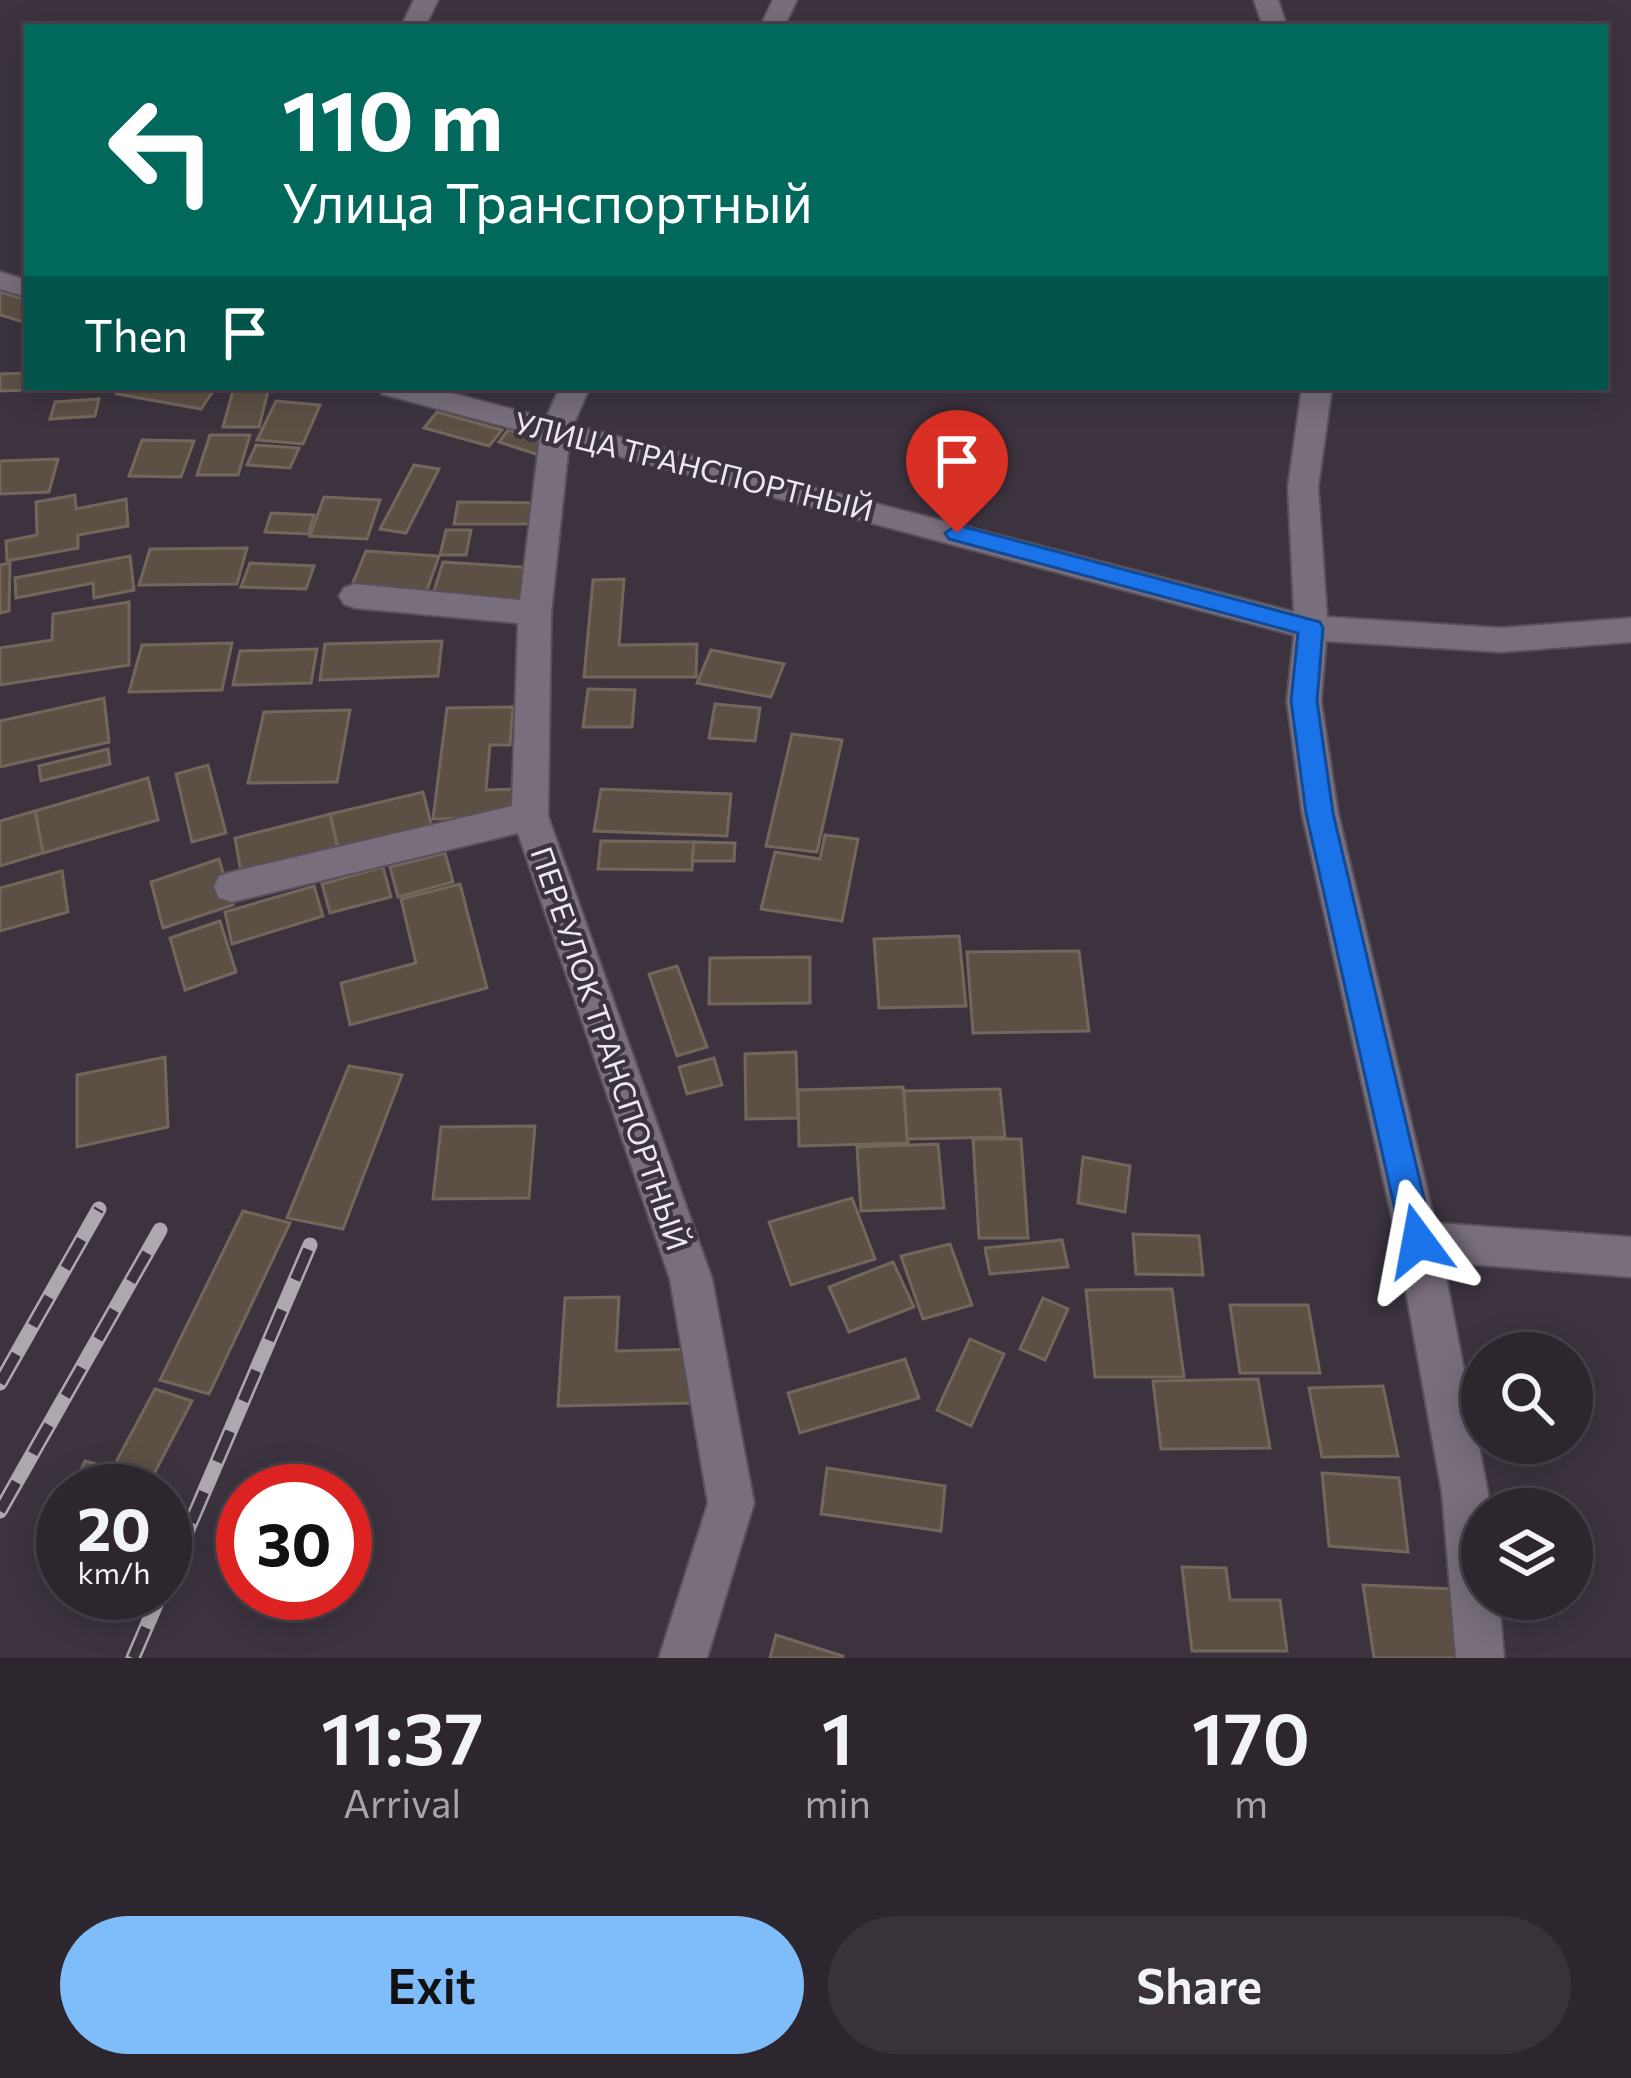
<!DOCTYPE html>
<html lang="en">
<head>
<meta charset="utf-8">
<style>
	:root { --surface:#2d262f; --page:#39323b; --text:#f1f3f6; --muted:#a7a5aa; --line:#48434b; --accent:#7fbdfa }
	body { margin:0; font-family:Commissioner,sans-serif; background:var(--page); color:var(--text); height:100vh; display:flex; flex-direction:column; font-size:45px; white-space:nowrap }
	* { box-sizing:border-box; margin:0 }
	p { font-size:39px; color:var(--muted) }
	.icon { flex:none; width:66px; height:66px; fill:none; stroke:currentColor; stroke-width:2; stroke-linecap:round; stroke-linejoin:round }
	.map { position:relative; height:1658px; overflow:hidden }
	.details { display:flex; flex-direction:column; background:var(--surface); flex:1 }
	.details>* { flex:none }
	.hud { position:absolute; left:24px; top:24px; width:1584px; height:366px; border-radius:0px; box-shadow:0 6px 30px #0003,0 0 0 3px var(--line); background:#00695c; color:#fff; overflow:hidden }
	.tools { position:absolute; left:1461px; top:1332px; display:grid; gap:24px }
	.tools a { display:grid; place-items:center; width:132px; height:132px; border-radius:50%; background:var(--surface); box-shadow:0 6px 30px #0003,0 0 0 3px var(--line); font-size:60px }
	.speed { position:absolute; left:36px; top:1464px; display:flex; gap:24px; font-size:60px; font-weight:700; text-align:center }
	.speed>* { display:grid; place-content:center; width:156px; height:156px; border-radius:50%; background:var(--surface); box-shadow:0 6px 30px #0003,0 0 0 3px var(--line); line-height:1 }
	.speed small { font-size:30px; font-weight:400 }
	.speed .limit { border:18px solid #d22; background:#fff; color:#111 }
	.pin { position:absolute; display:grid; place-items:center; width:102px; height:102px; color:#fff; margin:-123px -51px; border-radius:50% 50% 50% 0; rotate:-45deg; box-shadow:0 0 12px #0007 }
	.pin .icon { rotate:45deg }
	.me { position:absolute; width:132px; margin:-66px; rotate:347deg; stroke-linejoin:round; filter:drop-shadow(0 0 9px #0008) }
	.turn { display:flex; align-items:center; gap:42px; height:252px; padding:0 60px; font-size:54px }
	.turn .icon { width:156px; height:156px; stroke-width:2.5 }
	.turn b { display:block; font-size:84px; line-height:102px }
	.then { display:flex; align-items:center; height:114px; padding:0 60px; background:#0003; gap:24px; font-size:45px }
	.eta { display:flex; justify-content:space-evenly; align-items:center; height:204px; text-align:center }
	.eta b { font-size:72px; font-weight:600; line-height:84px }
	.action { display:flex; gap:24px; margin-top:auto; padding:24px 60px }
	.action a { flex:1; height:138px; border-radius:72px; background:var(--accent); color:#111; font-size:48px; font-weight:600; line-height:138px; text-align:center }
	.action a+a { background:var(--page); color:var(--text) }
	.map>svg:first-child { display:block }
</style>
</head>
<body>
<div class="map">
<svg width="1631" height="1658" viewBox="0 0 1631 1658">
	<rect width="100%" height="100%" fill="#3c333f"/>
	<g fill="#5c5045" stroke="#73675c" stroke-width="3">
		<polygon points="0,292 27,300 27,323 0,315"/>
		<polygon points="27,373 29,390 0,391 0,374"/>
		<polygon points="123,387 216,387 201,409 117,394"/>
		<polygon points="234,387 269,387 259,427 223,427"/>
		<polygon points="99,399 95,416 50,419 55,402"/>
		<polygon points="276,401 320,405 303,444 257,440"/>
		<polygon points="437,412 502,430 489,446 424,428"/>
		<polygon points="508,430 551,444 542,456 499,442"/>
		<polygon points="210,435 250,435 238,475 197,475"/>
		<polygon points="142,440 194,441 181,477 129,476"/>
		<polygon points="256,445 299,448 290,468 247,465"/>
		<polygon points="58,459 49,492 0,494 0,461"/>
		<polygon points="414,465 439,469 406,533 380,529"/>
		<polygon points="75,495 76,509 126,499 128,526 78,535 78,548 7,561 6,541 37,535 36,502"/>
		<polygon points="324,497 380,500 367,539 310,536"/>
		<polygon points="458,502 545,503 542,524 454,524"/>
		<polygon points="271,513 314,515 308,534 265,532"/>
		<polygon points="446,530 471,530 466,555 440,555"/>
		<polygon points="247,548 237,584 139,585 150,549"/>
		<polygon points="366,551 439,556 425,596 350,590"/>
		<polygon points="130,556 134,590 94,598 93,583 16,598 15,578"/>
		<polygon points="443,562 535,568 526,603 432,597"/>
		<polygon points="10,563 9,611 0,613 0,565"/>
		<polygon points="250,563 314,566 306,589 241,587"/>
		<polygon points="624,579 619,645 697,644 696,677 584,677 593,580"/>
		<polygon points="129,602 129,665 0,685 0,648 52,640 53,614"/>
		<polygon points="442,641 438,676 320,680 325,644"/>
		<polygon points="232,643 222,690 129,692 142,645"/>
		<polygon points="317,649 311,683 233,685 240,651"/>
		<polygon points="711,650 784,664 771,697 697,683"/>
		<polygon points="588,689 635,690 632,727 583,727"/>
		<polygon points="104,698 109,742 0,767 0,721"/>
		<polygon points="715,704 760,708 755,741 709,738"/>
		<polygon points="513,707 510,745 490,745 486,790 514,789 511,817 433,819 447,708"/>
		<polygon points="350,710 337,782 248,783 264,712"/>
		<polygon points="792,734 842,740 817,852 766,846"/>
		<polygon points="108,749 110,764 41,781 39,766"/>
		<polygon points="208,765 226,833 192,842 176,774"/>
		<polygon points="148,778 158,820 43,853 35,811"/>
		<polygon points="601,789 731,794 727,836 594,831"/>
		<polygon points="423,792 433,831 339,854 330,814"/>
		<polygon points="35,811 43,853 0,866 0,821"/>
		<polygon points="330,814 339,854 242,878 235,838"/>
		<polygon points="825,835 858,839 842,921 761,909 775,852 820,859"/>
		<polygon points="601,841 694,842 692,870 598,869"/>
		<polygon points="694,842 735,843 734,861 692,861"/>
		<polygon points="445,853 453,882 398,897 390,867"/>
		<polygon points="219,859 233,905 163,928 151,882"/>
		<polygon points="383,867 391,897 330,913 322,884"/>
		<polygon points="62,871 68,912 0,931 0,888"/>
		<polygon points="460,884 487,988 350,1025 341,983 416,963 401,899"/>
		<polygon points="314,886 323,916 232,944 225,912"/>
		<polygon points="220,921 236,972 185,990 170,938"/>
		<polygon points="959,936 966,1006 879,1008 874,939"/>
		<polygon points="1079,951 1089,1031 973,1033 967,952"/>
		<polygon points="810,957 810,1003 709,1004 710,958"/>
		<polygon points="677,966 707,1047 677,1056 649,974"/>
		<polygon points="796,1052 798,1118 746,1119 745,1054"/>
		<polygon points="165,1057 168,1127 77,1147 77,1075"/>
		<polygon points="714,1058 722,1085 687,1094 679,1067"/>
		<polygon points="349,1066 402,1075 343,1229 287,1218"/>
		<polygon points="903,1087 908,1143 799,1146 798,1090"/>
		<polygon points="1000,1089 1005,1137 907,1139 904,1091"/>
		<polygon points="535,1126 529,1198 433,1199 441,1127"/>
		<polygon points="973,1139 1021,1139 1028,1238 979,1238"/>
		<polygon points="938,1144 944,1208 861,1211 857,1147"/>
		<polygon points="1083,1157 1130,1166 1125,1212 1078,1203"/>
		<polygon points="852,1198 875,1259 791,1285 769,1222"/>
		<polygon points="243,1211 290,1223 209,1394 160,1380"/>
		<polygon points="1133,1234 1199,1236 1203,1275 1136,1274"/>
		<polygon points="1062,1240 1068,1267 990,1274 985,1248"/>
		<polygon points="950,1244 972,1305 923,1319 901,1256"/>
		<polygon points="893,1262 914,1307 849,1332 829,1287"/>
		<polygon points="1172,1289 1184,1377 1095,1377 1086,1290"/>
		<polygon points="619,1297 616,1351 699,1349 698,1403 558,1406 565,1298"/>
		<polygon points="1043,1298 1068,1309 1045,1360 1020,1349"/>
		<polygon points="1230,1305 1308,1305 1320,1373 1240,1373"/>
		<polygon points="970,1339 1004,1354 971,1426 937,1410"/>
		<polygon points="905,1359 919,1398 800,1433 788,1393"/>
		<polygon points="1258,1379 1270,1448 1161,1449 1153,1381"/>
		<polygon points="1383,1386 1398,1456 1322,1457 1309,1388"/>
		<polygon points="155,1389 192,1401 154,1474 116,1462"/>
		<polygon points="85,1461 164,1482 160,1491 71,1491"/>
		<polygon points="827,1468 945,1486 941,1531 821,1514"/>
		<polygon points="1322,1473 1399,1478 1408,1552 1329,1546"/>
		<polygon points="63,1507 63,1547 45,1543"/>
		<polygon points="1182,1567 1226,1568 1230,1600 1280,1600 1287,1651 1192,1651"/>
		<polygon points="1363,1585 1453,1589 1465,1658 1374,1658"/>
		<polygon points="776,1635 843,1656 843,1658 770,1658"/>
	</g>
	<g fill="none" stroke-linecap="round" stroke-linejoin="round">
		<defs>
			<g id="street">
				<polygon points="414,0 438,0 425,27 401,27"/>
				<polygon points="773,0 797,0 784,27 760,27"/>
				<polygon points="1254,0 1278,0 1287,27 1263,27"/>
				<polygon points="0,272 27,280 27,297 0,289"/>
				<polygon points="377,387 428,387 546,418 560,387 590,387 573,425 1294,612 1288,487 1302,387 1332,387 1318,487 1327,617 1501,628 1631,618 1631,642 1501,652 1326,641 1321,701 1338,813 1435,1223 1631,1237 1631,1277 1443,1262 1488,1493 1490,1509 1482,1509 1482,1599 1499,1599 1504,1658 1456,1658 1442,1493 1397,1241 1302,813 1287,701 1294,635 569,443 551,613 548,816 712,1279 754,1503 707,1658 659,1658 708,1503 670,1279 518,833 232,902 219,898 214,887 219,876 232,872 512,806 518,623 355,608 344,604 339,596 344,588 355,584 520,600 540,436 382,394"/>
			</g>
		</defs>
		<use href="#street" stroke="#58505a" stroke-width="4"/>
		<use href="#street" fill="#786e7c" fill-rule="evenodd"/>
		<defs>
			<g id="rail">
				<polyline points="0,1383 99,1209"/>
				<polyline points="0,1511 160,1230"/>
				<polyline points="165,1583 310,1245"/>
				<polyline points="133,1658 161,1593"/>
			</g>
		</defs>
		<use href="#rail" stroke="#aea7b0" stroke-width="15"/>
		<use href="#rail" stroke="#3c333f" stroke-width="10" stroke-dasharray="33" stroke-linecap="butt"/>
	</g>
	<polygon fill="#1a73e8" stroke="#114b97" stroke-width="3" points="957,525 1320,622 1323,628 1317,701 1333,813 1434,1241 1430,1252 1418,1256 1407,1252 1402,1241 1306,813 1291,701 1298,633 949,539 945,533"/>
	<g text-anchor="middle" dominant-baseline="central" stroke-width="9" stroke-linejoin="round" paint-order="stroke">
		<g font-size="30" fill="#ede7ef" stroke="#3c333f">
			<text transform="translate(694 465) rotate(14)">УЛИЦА ТРАНСПОРТНЫЙ</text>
			<text transform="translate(611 1048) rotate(71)">ПЕРЕУЛОК ТРАНСПОРТНЫЙ</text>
		</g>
	</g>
</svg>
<div class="tools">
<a><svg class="icon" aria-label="search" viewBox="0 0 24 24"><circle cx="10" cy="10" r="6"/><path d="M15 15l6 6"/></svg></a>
<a><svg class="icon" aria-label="layers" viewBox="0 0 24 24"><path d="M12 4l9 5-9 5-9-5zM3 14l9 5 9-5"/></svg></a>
</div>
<div class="speed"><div>20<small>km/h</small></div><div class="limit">30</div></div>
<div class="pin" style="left:957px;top:533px;background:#d93025"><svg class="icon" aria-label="arrive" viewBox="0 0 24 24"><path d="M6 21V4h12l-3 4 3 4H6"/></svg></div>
<svg class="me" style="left:1418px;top:1241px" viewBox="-20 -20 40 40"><path d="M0-17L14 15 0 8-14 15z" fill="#1a73e8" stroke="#fff" stroke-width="4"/></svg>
<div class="hud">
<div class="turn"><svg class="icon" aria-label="left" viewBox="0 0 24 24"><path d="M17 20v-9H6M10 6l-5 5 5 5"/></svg><div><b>110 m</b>Улица Транспортный</div></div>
<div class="then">Then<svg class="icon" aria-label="arrive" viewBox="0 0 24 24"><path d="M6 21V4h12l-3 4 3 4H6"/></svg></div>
</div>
</div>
<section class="details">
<div class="eta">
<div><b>11:37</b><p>Arrival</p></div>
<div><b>1</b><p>min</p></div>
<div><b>170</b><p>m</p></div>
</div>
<div class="action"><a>Exit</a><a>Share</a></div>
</section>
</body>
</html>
